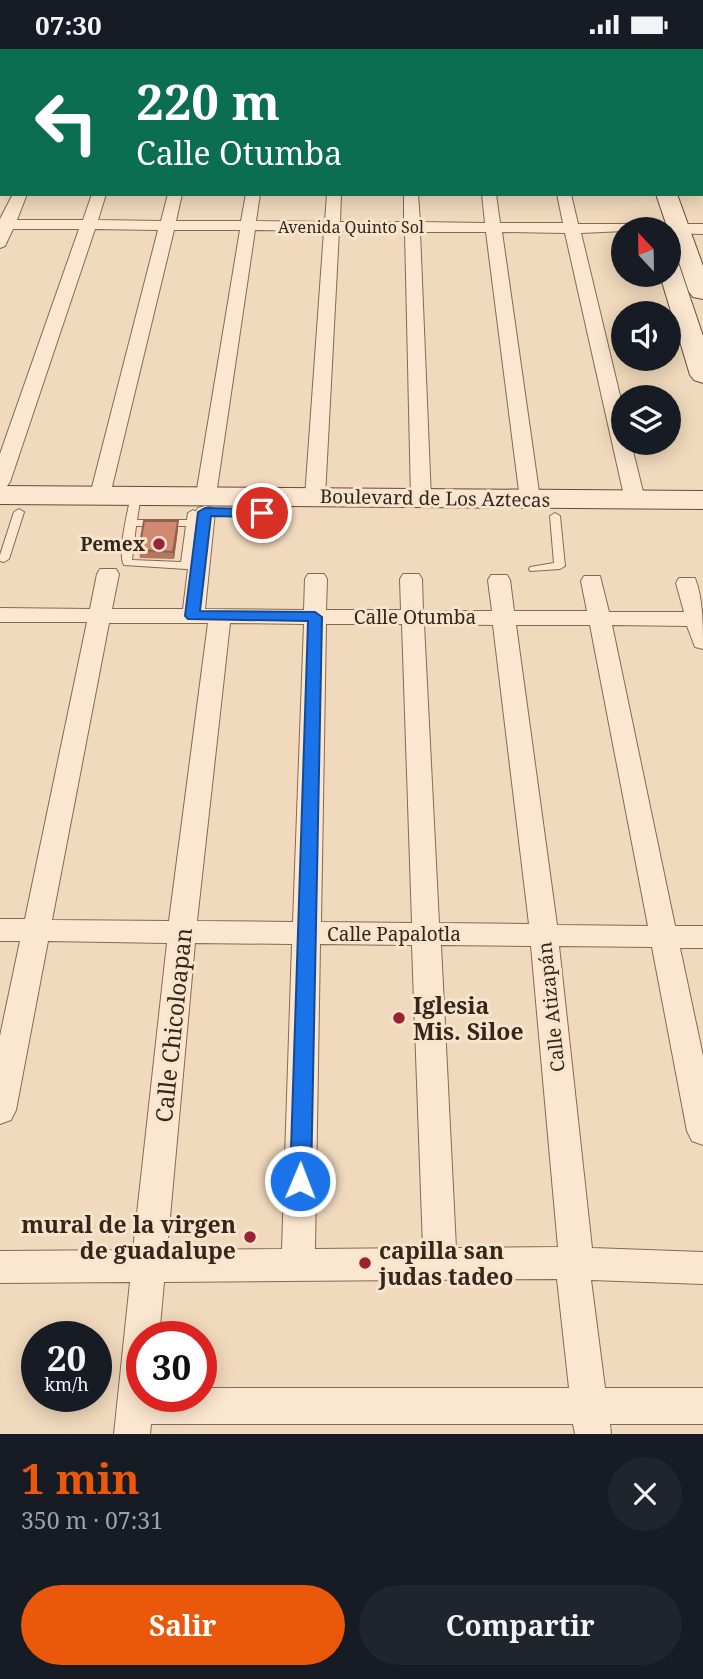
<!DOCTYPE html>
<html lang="es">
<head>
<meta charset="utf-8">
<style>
	:root { --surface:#171b24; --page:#20242c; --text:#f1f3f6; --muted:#9ea1a6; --accent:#ea580c }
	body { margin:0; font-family:"Noto Serif",serif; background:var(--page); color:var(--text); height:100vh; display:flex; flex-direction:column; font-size:26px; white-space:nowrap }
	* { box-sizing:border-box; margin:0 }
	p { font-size:23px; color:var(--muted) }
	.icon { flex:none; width:38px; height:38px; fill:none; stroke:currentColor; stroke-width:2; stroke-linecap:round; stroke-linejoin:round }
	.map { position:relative; height:1385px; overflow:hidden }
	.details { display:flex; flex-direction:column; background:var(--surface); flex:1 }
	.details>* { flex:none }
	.banner { position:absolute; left:0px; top:0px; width:704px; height:147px; box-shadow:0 4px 18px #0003; background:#0b6e4f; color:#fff; overflow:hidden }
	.needle { width:46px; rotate:338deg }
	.controls { position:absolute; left:611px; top:168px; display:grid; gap:14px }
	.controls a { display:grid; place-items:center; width:70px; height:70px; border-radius:50%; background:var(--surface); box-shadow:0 4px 18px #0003; font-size:35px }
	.speed { position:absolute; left:21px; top:1272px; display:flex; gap:14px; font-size:35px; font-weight:700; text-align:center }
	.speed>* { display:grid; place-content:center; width:91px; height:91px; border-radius:50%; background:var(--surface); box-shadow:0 4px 18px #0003; line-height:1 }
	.speed small { font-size:18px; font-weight:400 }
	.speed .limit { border:10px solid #d22; background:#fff; color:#111 }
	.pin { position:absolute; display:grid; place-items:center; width:60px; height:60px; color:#fff; margin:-30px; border:4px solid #fff; border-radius:50%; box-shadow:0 2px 7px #0007 }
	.me { position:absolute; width:77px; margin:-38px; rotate:1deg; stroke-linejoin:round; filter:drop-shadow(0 0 5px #0008) }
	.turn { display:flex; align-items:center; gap:24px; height:147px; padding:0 21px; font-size:32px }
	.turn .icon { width:91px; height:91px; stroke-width:2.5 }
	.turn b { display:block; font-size:49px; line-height:60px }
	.round { display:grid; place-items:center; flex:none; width:74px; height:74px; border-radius:37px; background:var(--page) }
	.summary { display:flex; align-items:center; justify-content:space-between; height:119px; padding:0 21px }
	h1 { font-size:42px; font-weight:700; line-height:52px; color:var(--accent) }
	.primary-button { display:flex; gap:14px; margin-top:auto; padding:14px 21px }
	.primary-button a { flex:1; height:80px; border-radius:42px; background:var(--accent); color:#fff; font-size:28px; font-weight:700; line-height:80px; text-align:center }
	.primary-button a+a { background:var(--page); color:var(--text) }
	.status { display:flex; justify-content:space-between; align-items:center; height:49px; padding:0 35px; background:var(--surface); direction:ltr }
	.status svg { height:19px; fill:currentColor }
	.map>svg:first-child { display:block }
</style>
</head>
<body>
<div class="status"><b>07:30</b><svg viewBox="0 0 49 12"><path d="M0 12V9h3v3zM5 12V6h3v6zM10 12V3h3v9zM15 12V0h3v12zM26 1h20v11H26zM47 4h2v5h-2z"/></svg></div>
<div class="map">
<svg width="703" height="1385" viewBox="0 0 703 1385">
	<rect width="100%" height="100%" fill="#f0d9bc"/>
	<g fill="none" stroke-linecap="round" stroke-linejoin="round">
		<defs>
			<g id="lane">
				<path d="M136 443 141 446 137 471H187L188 464 193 461 198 464 197 471 208 472V476L196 477 192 513 203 515 204 517 203 519 186 520 124 516C117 504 128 462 131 446ZM136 477H186L181 513 132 511Z"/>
				<polygon points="19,460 24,463 9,510 4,513 0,512 0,506 14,463"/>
				<polygon points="555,464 560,467 565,517 560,520 530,522 529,520 530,518 554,514 550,467"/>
			</g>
			<g id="street">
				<polygon points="38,0 52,0 37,2"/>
				<polygon points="202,0 214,0 201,2"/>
				<rect x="267" y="0" width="12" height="2"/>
				<rect x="332" y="0" width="12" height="2"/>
				<rect x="395" y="0" width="12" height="2"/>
				<polygon points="459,0 471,0 472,2 460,2"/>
				<polygon points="520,0 532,0 533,2 521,2"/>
				<polygon points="670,0 682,0 683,2 671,2"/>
				<rect x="702" y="56" width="1" height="11"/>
				<polygon points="13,145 27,145 17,171 83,171 92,145 106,145 98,171 161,172 168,145 182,145 176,172 241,172 246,145 260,145 256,172 325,173 327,145 341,145 340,173 404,173 404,145 418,145 420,173 485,174 482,145 496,145 500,174 563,174 557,145 571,145 578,175 703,175 703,185 668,184 668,180 581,184 623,359 623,394 631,394 645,451 642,455 628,455 625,451 565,184 502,183 540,450 537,454 523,454 520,450 486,183 420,183 431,450 428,454 414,454 411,450 405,182 339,182 325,448 322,452 308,452 305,448 324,182 255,181 216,446 213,450 199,450 196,446 240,181 174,181 110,446 107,450 93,450 90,446 158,181 95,180 10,433 7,437 0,439 0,405 79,180 13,180 5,197 0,199 0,170"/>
				<path d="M205 457 212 459 215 463 205 560 304 561 305 530 308 525H324L327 530 326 561H401L400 530 403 525H419L422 530 423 562H492L488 531 491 526H507L510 531 514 562H587L581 532 584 527H600L609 563H684L676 534 679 529H695C703 549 703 577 703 600L695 598 687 577 612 576 675 877H703V899H680L703 1007V1096L692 1092 687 1082 652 898 559 897 592 1199 703 1203V1235L591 1231 605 1339H703V1375H610L611 1385H575L573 1375H151L150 1385H114L130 1233 0 1234V1202L133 1201 167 894 48 892 16 1061 11 1071 0 1075V987L20 892H0V870H25L87 573H0V559L90 560 97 525 100 520H116L119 525 112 560H183L195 463 198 459ZM109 574H208L169 872 52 871ZM230 574 304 575 293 873 197 872ZM326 575H402L412 874 321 873ZM424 575 493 576 529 875 439 874ZM516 576H590L648 877 557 876ZM195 894 292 895 282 1200 167 1201ZM320 895 412 896 423 1199 315 1200ZM441 896 531 897 558 1198 456 1199ZM557 1230 569 1339H201V1348H142V1288H159L164 1233Z"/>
			</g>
			<g id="secondary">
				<rect x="603" y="0" width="18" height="2"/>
				<rect x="702" y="9" width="1" height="10"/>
				<rect x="0" y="27" width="2" height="10"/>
				<polygon points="656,145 677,145 703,217 703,250 693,248 689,243"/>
				<polygon points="668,209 676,211 679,216 703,287 703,334 694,331 690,326 660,226 668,226"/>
				<polygon points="0,437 703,442 703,460 0,455"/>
			</g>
			<g id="primary">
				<polygon points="94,0 113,0 93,2"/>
				<polygon points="143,0 162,0 142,2"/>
				<polygon points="0,66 2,66 0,80"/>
				<polygon points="2,106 2,120 0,121 0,107"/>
			</g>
		</defs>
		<use href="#lane" stroke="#886855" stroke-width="2"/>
		<use href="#street" stroke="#886855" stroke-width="2"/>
		<use href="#secondary" stroke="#6a4938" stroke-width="2"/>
		<use href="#primary" stroke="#55372a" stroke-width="2"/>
		<use href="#lane" fill="#fbe7cf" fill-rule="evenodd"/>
		<use href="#street" fill="#fbe7cf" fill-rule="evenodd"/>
		<use href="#secondary" fill="#fbe7cf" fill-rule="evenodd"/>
		<use href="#primary" fill="#f7c790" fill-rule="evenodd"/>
	</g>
	<polygon fill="#b4765f" points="178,480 174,510 140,509 139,501"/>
	<polygon fill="#92604e" points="178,472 178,480 174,510 173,503"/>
	<polygon fill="#d1896f" stroke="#92604e" stroke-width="2" points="144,472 178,472 173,503 139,501"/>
	<polygon fill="#1a73e8" stroke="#114b97" stroke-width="2" points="205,459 262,460 269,464 262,468 211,467 200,562 315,563 322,568 311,1132 308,1138 300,1141 293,1138 290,1132 308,572 188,570 185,567 198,463"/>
	<g fill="#9b2134" stroke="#f7e4cc" stroke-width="2.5">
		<circle cx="159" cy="495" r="7"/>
		<circle cx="399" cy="969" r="7"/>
		<circle cx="250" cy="1188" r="7"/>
		<circle cx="365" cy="1214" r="7"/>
	</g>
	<g text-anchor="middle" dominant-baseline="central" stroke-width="6" stroke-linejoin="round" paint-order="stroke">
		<g font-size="16" fill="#37241a" stroke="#f7e4cc">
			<text x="351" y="178">Avenida Quinto Sol</text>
		</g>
		<g font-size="19" fill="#37241a" stroke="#f7e4cc">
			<text transform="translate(435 449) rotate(1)">Boulevard de Los Aztecas</text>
			<text x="415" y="568">Calle Otumba</text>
			<text x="394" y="885">Calle Papalotla</text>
			<text transform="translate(551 958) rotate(-96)">Calle Atizapán</text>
		</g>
		<g font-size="19" font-weight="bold" fill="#37241a" stroke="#f7e4cc" text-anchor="end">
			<text x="145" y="495">Pemex</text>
		</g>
		<g font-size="23" font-weight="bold" fill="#37241a" stroke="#f7e4cc" text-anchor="start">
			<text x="413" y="956">Iglesia<tspan x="413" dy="26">Mis. Siloe</tspan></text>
			<text x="236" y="1175" text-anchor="end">mural de la virgen<tspan x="236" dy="26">de guadalupe</tspan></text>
			<text x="379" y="1201">capilla san<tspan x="379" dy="26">judas tadeo</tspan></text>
		</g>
		<g font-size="23" fill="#37241a" stroke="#f7e4cc">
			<text transform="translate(173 976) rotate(-84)">Calle Chicoloapan</text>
		</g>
	</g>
</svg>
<div class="controls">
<a><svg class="needle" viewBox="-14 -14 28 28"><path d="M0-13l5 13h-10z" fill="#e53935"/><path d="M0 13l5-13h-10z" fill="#9ea1a6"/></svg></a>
<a><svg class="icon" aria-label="sound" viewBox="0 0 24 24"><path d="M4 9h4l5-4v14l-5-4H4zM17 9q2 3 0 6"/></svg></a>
<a><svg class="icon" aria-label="layers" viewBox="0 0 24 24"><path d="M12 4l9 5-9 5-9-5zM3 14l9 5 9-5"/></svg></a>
</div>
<div class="speed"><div>20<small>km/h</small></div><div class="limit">30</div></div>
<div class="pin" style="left:262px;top:464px;background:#d93025"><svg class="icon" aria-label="arrive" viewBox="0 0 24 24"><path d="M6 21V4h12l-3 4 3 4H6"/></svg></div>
<svg class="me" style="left:300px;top:1132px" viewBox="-20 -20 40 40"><circle r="17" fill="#1a73e8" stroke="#fff" stroke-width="3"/><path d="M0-11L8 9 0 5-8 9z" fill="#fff"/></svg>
<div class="banner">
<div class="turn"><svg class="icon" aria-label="left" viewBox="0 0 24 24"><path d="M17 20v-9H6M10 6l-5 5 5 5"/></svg><div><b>220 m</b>Calle Otumba</div></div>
</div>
</div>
<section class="details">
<div class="summary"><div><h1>1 min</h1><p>350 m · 07:31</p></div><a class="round"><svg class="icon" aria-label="close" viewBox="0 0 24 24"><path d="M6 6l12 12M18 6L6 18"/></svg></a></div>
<div class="primary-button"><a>Salir</a><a>Compartir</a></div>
</section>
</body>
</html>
